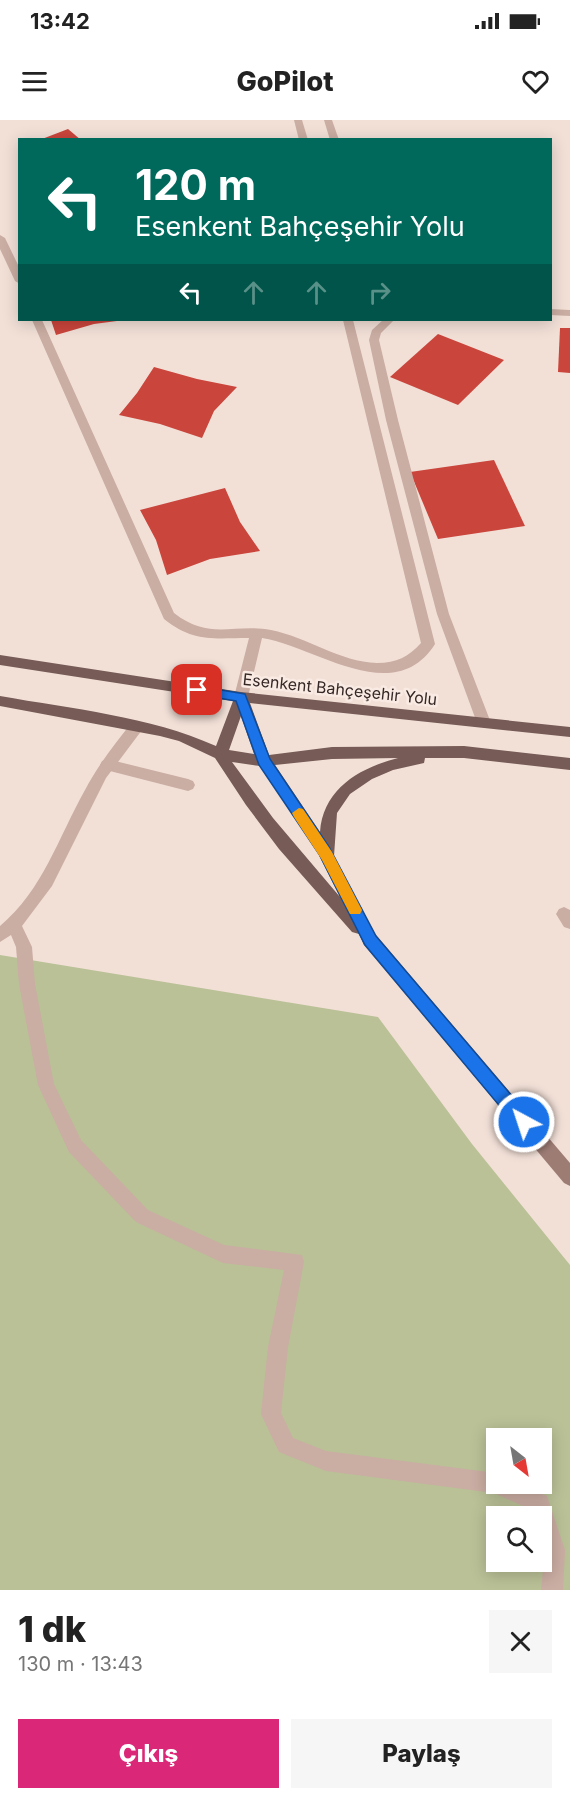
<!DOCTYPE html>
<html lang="tr">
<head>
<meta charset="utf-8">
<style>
	:root { --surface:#fff; --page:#f6f6f6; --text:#222; --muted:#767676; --accent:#db2777 }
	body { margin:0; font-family:Inter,sans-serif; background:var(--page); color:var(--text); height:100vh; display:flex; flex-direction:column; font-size:22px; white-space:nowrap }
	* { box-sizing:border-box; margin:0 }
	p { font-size:20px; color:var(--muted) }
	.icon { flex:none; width:33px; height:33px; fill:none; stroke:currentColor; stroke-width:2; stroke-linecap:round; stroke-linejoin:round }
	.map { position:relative; height:1470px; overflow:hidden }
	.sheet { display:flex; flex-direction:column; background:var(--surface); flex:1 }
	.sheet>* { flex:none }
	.top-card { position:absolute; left:18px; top:18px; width:534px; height:183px; border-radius:0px; box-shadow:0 3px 15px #0003; background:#00695c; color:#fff; overflow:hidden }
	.needle { width:39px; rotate:149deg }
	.fabs { position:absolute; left:486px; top:1308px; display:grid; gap:12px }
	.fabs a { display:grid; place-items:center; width:66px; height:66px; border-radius:0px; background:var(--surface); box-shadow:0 3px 15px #0003; font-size:30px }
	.pin { position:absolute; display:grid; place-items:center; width:51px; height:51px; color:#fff; margin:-26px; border-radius:12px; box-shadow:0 3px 9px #0006 }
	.me { position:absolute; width:66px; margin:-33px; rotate:320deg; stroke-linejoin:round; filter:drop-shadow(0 0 4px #0008) }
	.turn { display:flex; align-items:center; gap:21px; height:126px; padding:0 18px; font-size:27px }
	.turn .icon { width:78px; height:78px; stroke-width:2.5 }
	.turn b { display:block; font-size:42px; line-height:51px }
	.lanes { display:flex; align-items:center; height:57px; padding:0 18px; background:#0003; justify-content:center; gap:30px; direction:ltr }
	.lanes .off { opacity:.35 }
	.round { display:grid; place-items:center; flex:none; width:63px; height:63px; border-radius:0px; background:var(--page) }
	.headline { display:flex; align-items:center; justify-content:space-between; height:102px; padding:0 18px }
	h1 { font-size:36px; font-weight:800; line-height:45px }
	.action { display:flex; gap:12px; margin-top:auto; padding:12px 18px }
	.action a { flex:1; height:69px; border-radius:0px; background:var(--accent); color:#fff; font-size:24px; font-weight:800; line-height:69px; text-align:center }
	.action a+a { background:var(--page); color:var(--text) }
	.status { display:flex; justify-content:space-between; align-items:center; height:42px; padding:0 30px; background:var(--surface); direction:ltr }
	.status svg { height:16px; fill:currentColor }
	header { display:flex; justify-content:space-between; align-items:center; height:78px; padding:0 18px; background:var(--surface); font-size:27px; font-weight:800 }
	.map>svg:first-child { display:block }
</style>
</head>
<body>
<div class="status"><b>13:42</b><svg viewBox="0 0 49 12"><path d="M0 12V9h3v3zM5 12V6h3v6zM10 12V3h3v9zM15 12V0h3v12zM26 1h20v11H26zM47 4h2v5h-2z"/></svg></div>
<header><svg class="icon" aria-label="menu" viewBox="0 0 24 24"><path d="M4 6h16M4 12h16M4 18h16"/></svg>GoPilot<svg class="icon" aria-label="heart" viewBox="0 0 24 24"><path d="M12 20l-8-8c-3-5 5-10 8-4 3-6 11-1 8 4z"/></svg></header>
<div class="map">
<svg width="570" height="1470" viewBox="0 0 570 1470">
	<rect width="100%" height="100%" fill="#f2e0d7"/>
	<path fill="#bac197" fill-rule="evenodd" d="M0 835 378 897 472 1024 570 1145V1470H0ZM496 1318H542V1364H496ZM496 1396H542V1442H496Z"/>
	<g fill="#ca453c">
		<polygon points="68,9 81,20 42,20 42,19"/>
		<polygon points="51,200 117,200 117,201 94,204 56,215"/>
		<polygon points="560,208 570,208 570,253 558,252"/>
		<polygon points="438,214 504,240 458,285 390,257"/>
		<polygon points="154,247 197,259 237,267 214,291 202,318 160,304 119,295 137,273"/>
		<polygon points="494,340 525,406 438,419 410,352"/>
		<polygon points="225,368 240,402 260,431 210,439 167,455 156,420 140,390"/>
	</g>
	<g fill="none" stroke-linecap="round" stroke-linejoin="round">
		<g fill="#caada3" fill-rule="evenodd">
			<polygon points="294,0 302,0 308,20 299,20"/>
			<polygon points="324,0 332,0 339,20 330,20"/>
			<polygon points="0,115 5,118 20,149 20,164 15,161 0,129"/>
			<polygon points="550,189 570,190 570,196 550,195"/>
			<path d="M32 200H42L174 493C210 521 233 503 271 510 307 517 340 542 377 543 397 543 408 537 421 523L343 200H353L435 524C394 589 315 526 262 518L248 577 241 582 236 581 234 577 249 518C214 518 194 523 164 499Z"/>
			<polygon points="383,200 394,200 381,213 379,220 398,300 449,494 491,603 484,608 477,603 437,494 386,300 369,220 372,210"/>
			<polygon points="107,639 188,659 193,661 195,665 193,669 188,671 102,649 100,645 102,641"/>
			<polygon points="564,787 570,790 570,809 564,807 556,794 559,789"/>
		</g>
		<path fill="#caada3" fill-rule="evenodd" d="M137 601 144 606 142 610 106 658 52 766 22 806 32 827 35 864 54 964 81 1020 148 1090 224 1125 302 1135 304 1142 288 1227 281 1293 293 1318 326 1331 496 1353V1364H519L547 1376 565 1430 563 1470H541L545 1430 542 1420V1396H534L532 1390 494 1373 326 1351 279 1332 261 1294 268 1227 284 1150 223 1143 136 1102 69 1032 38 965 19 864 16 827 11 815 0 822V806C43 770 58 718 85 670 98 645 115 624 132 602Z"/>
		<polygon fill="#9d7c74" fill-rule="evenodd" points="370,813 376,815 570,1043 570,1066 564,1063 364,825 362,820 364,815"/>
		<path fill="#775b56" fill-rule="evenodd" d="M0 535 241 572 570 607V617L250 583 269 635 332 627 464 626 570 638V650L464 638H425L424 643 393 650 372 659 350 674 337 693 334 736 378 820 376 825 370 827 364 825 359 814 352 812 279 729 246 685 215 638 179 621 160 616 0 586V576C72 589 149 596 216 626L233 581 0 545ZM241 596 254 634 229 630ZM398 638C359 648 323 669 320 712L275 645 332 639ZM232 642 260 646 319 735 340 777 273 698Z"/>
	</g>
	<polygon fill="#1a73e8" stroke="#114b97" stroke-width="1.5" points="197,566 245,574 270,639 329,727 376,816 530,997 532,1002 530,1008 524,1010 518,1008 365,825 319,734 259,645 236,581 193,574 191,570"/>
	<polygon fill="#f59e0b" points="299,688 303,689 332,732 362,790 360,794 350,794 322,740 294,697 292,693"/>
	<g text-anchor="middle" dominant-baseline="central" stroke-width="5" stroke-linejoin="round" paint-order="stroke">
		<g font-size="16" fill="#342725" stroke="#f9ebe3">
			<text transform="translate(340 569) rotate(6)">Esenkent Bahçeşehir Yolu</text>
		</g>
	</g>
</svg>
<div class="fabs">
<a><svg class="needle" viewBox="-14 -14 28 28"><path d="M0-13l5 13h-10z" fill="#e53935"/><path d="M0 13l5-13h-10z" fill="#767676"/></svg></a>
<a><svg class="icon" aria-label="search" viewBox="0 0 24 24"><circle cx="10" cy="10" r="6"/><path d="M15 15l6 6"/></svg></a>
</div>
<div class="pin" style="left:197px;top:570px;background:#d93025"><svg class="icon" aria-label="arrive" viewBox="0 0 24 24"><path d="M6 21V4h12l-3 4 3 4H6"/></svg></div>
<svg class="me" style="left:524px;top:1002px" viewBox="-20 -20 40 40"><circle r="17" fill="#1a73e8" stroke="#fff" stroke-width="3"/><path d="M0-11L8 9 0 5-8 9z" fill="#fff"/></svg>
<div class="top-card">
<div class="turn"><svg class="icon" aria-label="left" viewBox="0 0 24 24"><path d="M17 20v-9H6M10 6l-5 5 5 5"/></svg><div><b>120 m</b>Esenkent Bahçeşehir Yolu</div></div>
<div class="lanes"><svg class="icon" aria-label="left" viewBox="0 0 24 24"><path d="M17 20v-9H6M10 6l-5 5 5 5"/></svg><svg class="icon off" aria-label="ahead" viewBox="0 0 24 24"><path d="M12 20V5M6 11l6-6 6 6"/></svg><svg class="icon off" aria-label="ahead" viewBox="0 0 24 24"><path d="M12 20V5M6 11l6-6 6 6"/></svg><svg class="icon off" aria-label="right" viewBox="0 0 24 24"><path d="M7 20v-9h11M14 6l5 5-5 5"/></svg></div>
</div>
</div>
<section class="sheet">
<div class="headline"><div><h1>1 dk</h1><p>130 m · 13:43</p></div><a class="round"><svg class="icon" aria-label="close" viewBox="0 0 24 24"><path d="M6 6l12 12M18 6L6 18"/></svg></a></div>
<div class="action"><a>Çıkış</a><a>Paylaş</a></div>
</section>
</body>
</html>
